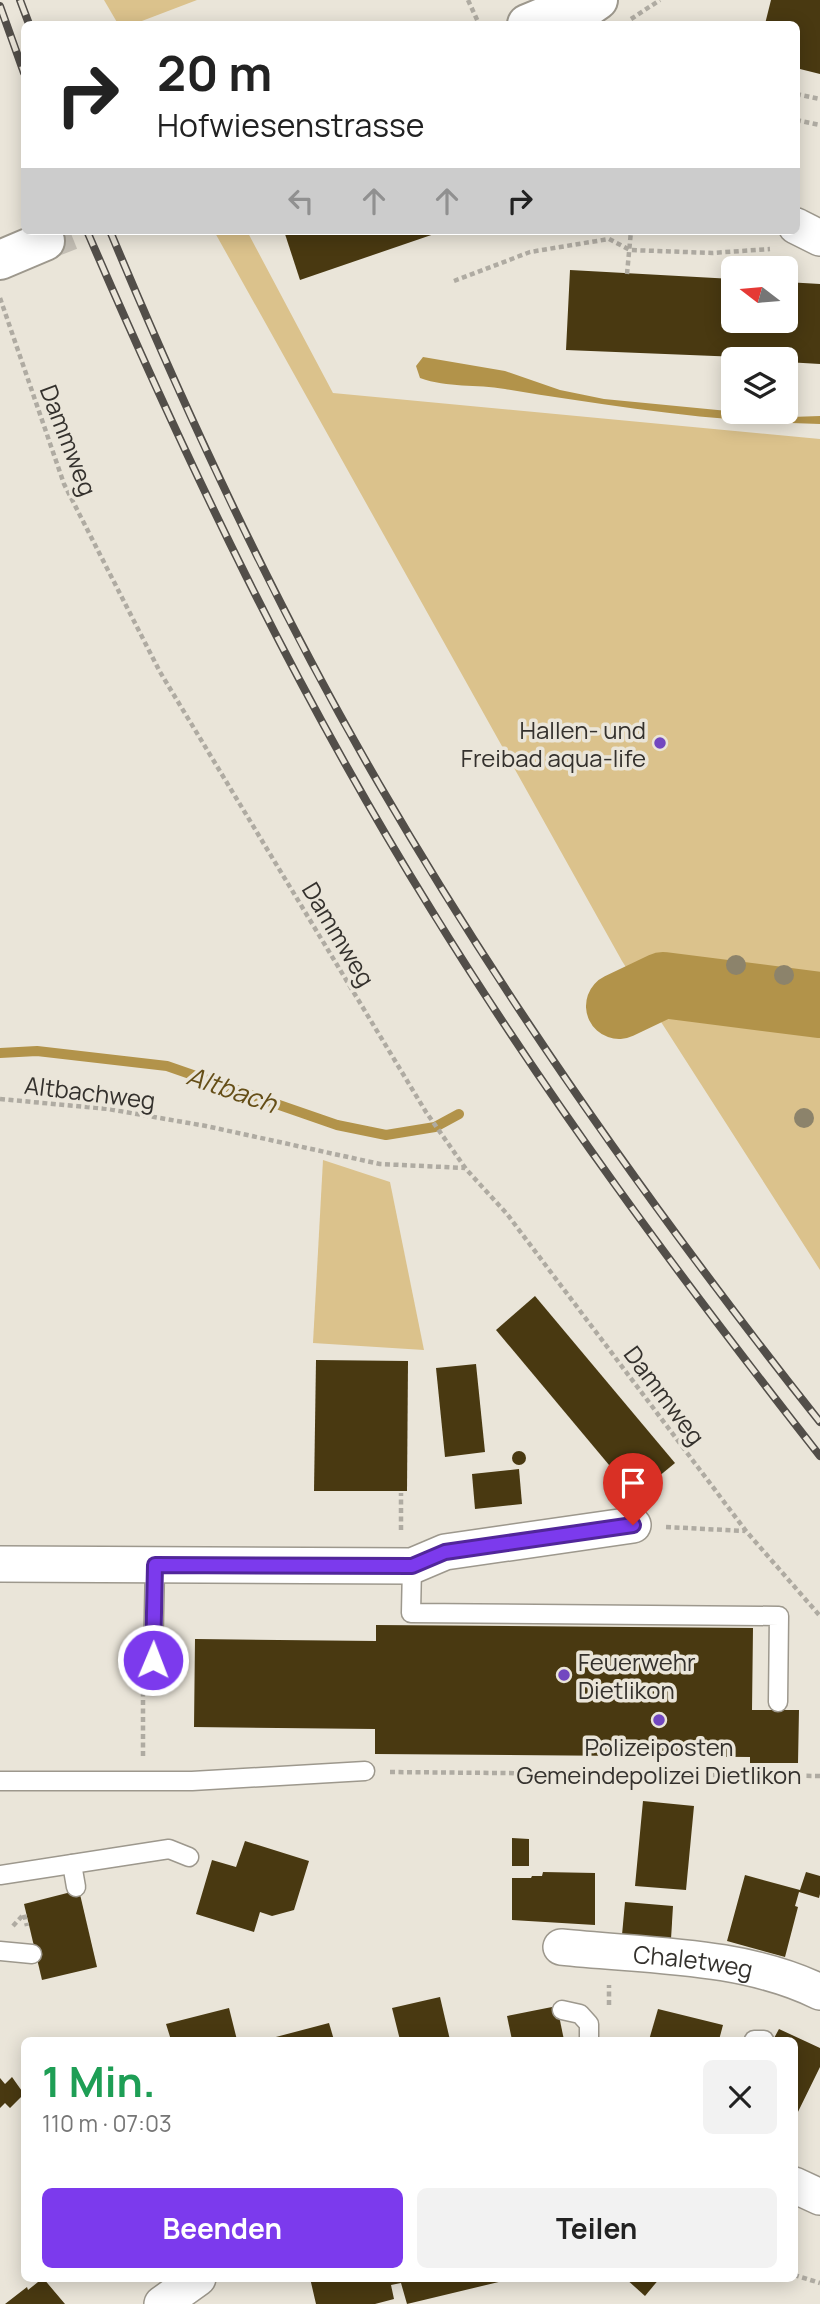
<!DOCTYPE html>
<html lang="de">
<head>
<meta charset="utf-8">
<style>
	:root { --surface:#fff; --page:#f2f2f2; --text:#222; --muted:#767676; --accent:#7c3aed }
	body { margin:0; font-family:Manrope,sans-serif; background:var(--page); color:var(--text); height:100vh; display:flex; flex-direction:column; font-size:26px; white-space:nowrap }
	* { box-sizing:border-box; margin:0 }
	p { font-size:23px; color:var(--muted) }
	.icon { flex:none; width:38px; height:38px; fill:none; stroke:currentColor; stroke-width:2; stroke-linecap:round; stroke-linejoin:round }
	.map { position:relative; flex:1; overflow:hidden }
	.drawer { position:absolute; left:21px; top:2037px; width:777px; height:245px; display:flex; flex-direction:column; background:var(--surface); border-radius:10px; box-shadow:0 4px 18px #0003 }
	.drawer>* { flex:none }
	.guide { position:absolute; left:21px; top:21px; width:779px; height:214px; border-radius:10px; box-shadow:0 4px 18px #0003; background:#fff; color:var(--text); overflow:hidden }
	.needle { width:46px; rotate:286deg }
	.tools { position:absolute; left:721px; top:256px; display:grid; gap:14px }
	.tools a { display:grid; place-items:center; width:77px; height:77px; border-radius:10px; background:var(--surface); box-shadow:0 4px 18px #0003; font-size:35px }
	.pin { position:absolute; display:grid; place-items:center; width:60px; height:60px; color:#fff; margin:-72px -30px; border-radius:50% 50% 50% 0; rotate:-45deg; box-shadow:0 0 7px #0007 }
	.pin .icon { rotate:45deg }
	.me { position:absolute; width:77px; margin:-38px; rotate:1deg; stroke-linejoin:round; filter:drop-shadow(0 0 5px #0008) }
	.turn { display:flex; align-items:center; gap:24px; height:147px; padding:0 21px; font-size:32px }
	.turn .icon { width:91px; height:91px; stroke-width:2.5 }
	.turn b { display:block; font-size:49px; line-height:60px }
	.lanes { display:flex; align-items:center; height:66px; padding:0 21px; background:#0003; justify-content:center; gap:35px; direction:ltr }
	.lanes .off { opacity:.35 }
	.round { display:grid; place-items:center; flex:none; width:74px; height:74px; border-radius:10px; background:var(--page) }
	.summary { display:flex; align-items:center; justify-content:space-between; height:119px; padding:0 21px }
	h1 { font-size:42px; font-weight:700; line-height:52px; color:#1e9e55 }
	.cta { display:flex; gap:14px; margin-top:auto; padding:14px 21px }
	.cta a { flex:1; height:80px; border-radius:10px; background:var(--accent); color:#fff; font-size:28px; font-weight:700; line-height:80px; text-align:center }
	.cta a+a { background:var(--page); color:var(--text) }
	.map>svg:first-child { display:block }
</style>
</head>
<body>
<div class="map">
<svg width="820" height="2304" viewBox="0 0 820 2304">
	<rect width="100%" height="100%" fill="#eae5d9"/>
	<g fill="#dbc28c">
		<polygon points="104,0 197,0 134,24 118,24"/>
		<polygon points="214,231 247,231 333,393 820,439 820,1270 622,961"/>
		<polygon points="323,1160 390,1182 424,1350 313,1343"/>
	</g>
	<path fill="#b2934a" d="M423 357 505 371 560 390 604 399 791 417 820 416V424C714 422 609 406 505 389 476 384 448 388 420 378L416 366Z"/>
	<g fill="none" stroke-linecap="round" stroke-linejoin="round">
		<polyline stroke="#b2934a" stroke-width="10" points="0,1053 37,1051 167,1066 337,1125 386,1135 435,1127 459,1114"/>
		<polyline stroke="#b2934a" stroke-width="66" points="619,1006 663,985 820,1005"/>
	</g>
	<g fill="#493911">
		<polygon points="771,0 820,0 820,74 796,68 796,24 765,24"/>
		<polygon points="284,231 443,231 300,280"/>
		<polygon points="570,270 733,279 733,320 786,320 786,282 820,284 820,364 786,362 786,359 566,350"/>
		<polygon points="535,1296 675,1463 635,1496 496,1330"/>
		<polygon points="316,1360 408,1361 407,1491 314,1491"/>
		<polygon points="476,1364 485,1452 445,1457 436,1368"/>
		<circle cx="519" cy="1458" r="7"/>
		<polygon points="519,1469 522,1504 475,1509 472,1474"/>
		<polygon points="376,1625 753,1628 752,1710 799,1710 798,1763 750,1763 750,1757 375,1754 375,1729 194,1727 195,1639 376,1641"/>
		<polygon points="643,1801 694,1806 686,1890 635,1886"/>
		<polygon points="512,1838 529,1839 529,1866 512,1866"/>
		<polygon points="245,1841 309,1861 294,1910 272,1916 260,1912 254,1932 196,1914 212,1860 236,1867"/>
		<polygon points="543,1872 595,1873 595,1925 512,1920 512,1878 531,1878 532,1876 542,1876"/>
		<polygon points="806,1872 820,1876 820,1894 819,1898 799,1892 795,1906 798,1907 785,1957 727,1941 745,1875 800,1890"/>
		<polygon points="79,1890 97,1967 42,1980 24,1904"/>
		<polygon points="625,1902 673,1906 671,1939 622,1935"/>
		<polygon points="440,1997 450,2040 400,2040 392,2008"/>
		<polygon points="557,2006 564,2040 512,2040 507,2016"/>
		<polygon points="229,2008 237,2040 171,2040 166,2024"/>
		<polygon points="658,2009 723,2025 719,2040 649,2040"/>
		<polygon points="329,2023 334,2040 272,2040 272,2038"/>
		<polygon points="779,2029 820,2048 820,2067 794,2120 794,2040 773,2040"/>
		<polygon points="12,2077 24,2094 10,2108 5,2103 0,2108 0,2078 5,2084"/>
		<polygon points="43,2278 65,2304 5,2304 27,2287 28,2290"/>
		<polygon points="310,2278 507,2278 507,2280 407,2304 401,2283 391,2285 394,2299 375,2304 316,2304"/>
		<polygon points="625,2278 660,2278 645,2296"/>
	</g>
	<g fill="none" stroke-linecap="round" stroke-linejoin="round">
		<polyline stroke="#c6c1b7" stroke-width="38" stroke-dasharray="38 19" stroke-linecap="butt" points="45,241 70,231"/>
		<defs>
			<g id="lane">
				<polyline points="412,1566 411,1613 779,1616 778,1702"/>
				<polyline points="153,1660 155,1565"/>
				<polyline points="0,1781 192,1781 365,1771"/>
				<polyline points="72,1864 76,1887"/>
				<polyline points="0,1875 169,1849 189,1857"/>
				<polyline points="0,1951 32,1954"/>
				<polyline points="562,2010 580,2014 589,2024 589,2040"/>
				<polyline points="754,2040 764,2040"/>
			</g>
			<g id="street">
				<polyline points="796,226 820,238"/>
				<polyline points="0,1564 412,1566 445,1552 633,1525"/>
				<path id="s1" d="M561 1947C646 1956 743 1954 820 1992"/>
				<polyline points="794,2185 820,2197"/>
				<polyline points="162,2304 198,2278"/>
			</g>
			<g id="secondary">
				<polyline points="527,24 551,14 578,14 598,0"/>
				<polyline points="0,260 45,241"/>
			</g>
		</defs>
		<use href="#lane" stroke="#9d988d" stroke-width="21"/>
		<use href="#street" stroke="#9d988d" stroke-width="38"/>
		<use href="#secondary" stroke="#9d988d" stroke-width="42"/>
		<g stroke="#afaba2" stroke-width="4.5" stroke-dasharray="5 3.5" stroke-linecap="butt">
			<polyline points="468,0 479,24"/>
			<polyline points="631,19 660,0"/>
			<polyline points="796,94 820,99"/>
			<polyline points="796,120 820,125"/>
			<polyline points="627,274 631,231"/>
			<polyline points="454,281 530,252 609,239 630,250 712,253 770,249"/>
			<polyline points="788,282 789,263"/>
			<polyline points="0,298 64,484 160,672 426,1112 466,1169 507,1214 746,1531 820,1616"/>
			<polyline points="0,1099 108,1109 206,1126 380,1164 465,1168"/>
			<polyline points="666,1527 745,1531"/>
			<polyline points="401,1530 401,1493"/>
			<polyline points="143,1756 143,1684"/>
			<polyline points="390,1772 820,1776"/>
			<polyline points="13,1926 24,1914 27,1926"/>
			<polyline points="609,2005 609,1985"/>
			<polyline points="794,2275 820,2283"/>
		</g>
		<use href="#lane" stroke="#fff" stroke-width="18"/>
		<use href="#street" stroke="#fff" stroke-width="35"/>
		<use href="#secondary" stroke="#fff" stroke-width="38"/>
		<defs>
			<g id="rail">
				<polyline points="20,0 29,24"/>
				<polyline points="0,6 24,73"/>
				<path d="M87 231C188 465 297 694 432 911 549 1101 682 1280 820 1456"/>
				<path d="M110 231C189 420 276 607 379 784 509 1008 659 1219 820 1422"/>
			</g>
		</defs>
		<use href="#rail" stroke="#524e49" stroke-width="8"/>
		<use href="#rail" stroke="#eae5d9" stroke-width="5" stroke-dasharray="16" stroke-linecap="butt"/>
	</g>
	<g fill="#8c836b">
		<circle cx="736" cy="965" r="10"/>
		<circle cx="784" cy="975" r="10"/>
		<circle cx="804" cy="1118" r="10"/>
	</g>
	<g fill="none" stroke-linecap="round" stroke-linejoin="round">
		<defs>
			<polyline id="route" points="153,1660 155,1565 412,1566 445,1552 633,1525"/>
		</defs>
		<use href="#route" stroke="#51269a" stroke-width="18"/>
		<use href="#route" stroke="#7c3aed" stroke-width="12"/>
	</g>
	<g fill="#7247c0" stroke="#eae5d9" stroke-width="2.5">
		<circle cx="660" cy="743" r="7"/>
		<circle cx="564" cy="1675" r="7"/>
		<circle cx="659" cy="1720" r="7"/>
	</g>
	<g text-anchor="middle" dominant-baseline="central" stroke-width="7" stroke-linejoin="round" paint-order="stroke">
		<g font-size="24" fill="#34312d" stroke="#eae5d9">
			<text transform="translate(69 440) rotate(69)">Dammweg</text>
			<text transform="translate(339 934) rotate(59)">Dammweg</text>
			<text transform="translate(90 1092) rotate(7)">Altbachweg</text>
			<text transform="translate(665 1395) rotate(53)">Dammweg</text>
			<text stroke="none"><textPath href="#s1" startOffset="133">Chaletweg</textPath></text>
		</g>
		<g font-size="24" fill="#34312d" stroke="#eae5d9" text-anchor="end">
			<text x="646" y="729">Hallen- und<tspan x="646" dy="28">Freibad aqua-life</tspan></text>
			<text x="578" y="1661" text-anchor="start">Feuerwehr<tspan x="578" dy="28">Dietlikon</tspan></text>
			<text x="659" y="1746" text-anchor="middle">Polizeiposten<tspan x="659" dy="28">Gemeindepolizei Dietlikon</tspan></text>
		</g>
		<g font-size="26" font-style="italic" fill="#654e17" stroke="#eae5d9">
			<text transform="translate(232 1089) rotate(19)">Altbach</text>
		</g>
	</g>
</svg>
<div class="tools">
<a><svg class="needle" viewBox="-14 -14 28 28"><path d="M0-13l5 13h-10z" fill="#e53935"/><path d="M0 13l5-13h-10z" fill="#767676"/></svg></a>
<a><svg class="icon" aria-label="layers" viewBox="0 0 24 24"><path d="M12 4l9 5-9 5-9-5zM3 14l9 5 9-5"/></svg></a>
</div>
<div class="pin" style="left:633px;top:1525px;background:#d93025"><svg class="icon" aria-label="arrive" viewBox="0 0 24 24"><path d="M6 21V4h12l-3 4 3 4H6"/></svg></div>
<svg class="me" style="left:153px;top:1660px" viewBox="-20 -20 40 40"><circle r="17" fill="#7c3aed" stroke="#fff" stroke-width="3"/><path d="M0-11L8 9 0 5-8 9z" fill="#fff"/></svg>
<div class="guide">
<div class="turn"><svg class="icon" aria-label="right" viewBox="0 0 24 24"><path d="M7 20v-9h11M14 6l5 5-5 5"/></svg><div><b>20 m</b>Hofwiesenstrasse</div></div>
<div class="lanes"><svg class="icon off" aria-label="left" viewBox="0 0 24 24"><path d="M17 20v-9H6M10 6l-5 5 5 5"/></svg><svg class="icon off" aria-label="ahead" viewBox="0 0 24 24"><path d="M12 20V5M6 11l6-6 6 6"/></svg><svg class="icon off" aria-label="ahead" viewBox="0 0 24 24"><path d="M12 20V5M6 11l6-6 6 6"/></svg><svg class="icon" aria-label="right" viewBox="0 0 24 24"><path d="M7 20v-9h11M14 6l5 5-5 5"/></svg></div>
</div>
<section class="drawer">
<div class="summary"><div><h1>1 Min.</h1><p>110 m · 07:03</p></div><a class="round"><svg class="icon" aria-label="close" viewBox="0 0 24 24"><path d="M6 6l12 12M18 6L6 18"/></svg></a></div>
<div class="cta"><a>Beenden</a><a>Teilen</a></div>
</section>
</div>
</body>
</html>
